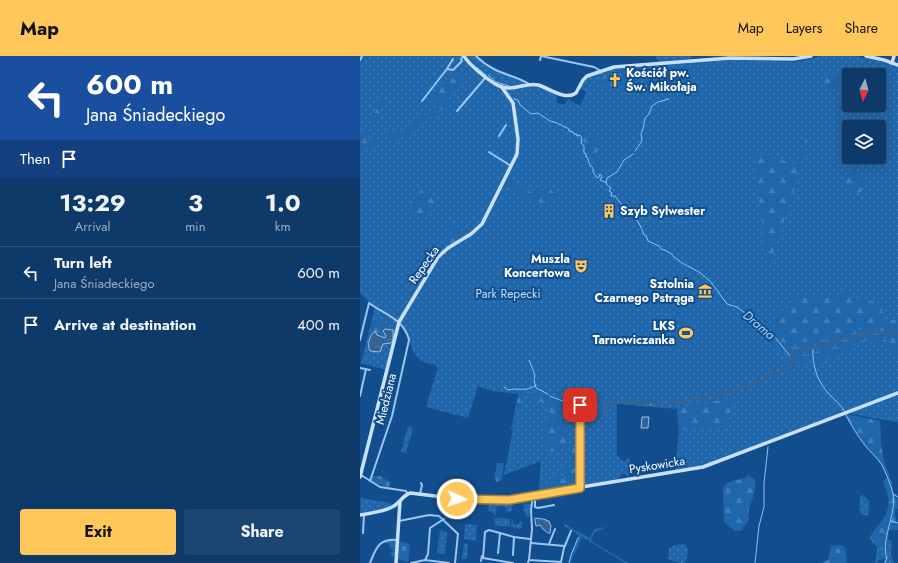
<!DOCTYPE html>
<html lang="en">
<head>
<meta charset="utf-8">
<style>
	:root { --surface:#0e3a6a; --page:#1c4572; --text:#f1f3f6; --muted:#9badc1; --line:#2e547e; --accent:#ffc75a }
	body { margin:0; font-family:Jost,sans-serif; background:var(--page); color:var(--text); height:100vh; display:flex; flex-direction:column; font-size:15px; white-space:nowrap }
	* { box-sizing:border-box; margin:0 }
	p { font-size:13px; color:var(--muted) }
	.icon { flex:none; width:22px; height:22px; fill:none; stroke:currentColor; stroke-width:2; stroke-linecap:round; stroke-linejoin:round }
	.map { position:relative; flex:1; overflow:hidden }
	.side { display:flex; flex-direction:column; background:var(--surface); width:360px }
	.side>* { flex:none }
	.banner { background:#1a4fa0; color:#fff; overflow:hidden }
	.needle { width:26px; rotate:186deg }
	.buttons { position:absolute; left:482px; top:12px; display:grid; gap:8px }
	.buttons a { display:grid; place-items:center; width:44px; height:44px; border-radius:4px; background:var(--surface); box-shadow:0 4px 16px #0002,0 0 0 1px var(--line); font-size:20px }
	.pin { position:absolute; display:grid; place-items:center; width:34px; height:34px; color:#fff; margin:-17px; border-radius:8px; box-shadow:0 2px 6px #0006 }
	.me { position:absolute; width:44px; margin:-22px; rotate:93deg; stroke-linejoin:round; filter:drop-shadow(0 0 3px #0008) }
	.turn { display:flex; align-items:center; gap:14px; height:84px; padding:0 20px; font-size:18px }
	.turn .icon { width:52px; height:52px; stroke-width:2.5 }
	.turn b { display:block; font-size:28px; line-height:34px }
	.then { display:flex; align-items:center; height:38px; padding:0 20px; background:#0003; gap:8px; font-size:15px }
	.eta { display:flex; justify-content:space-evenly; align-items:center; height:68px; text-align:center }
	.eta b { font-size:24px; font-weight:700; line-height:28px }
	.action { display:flex; gap:8px; margin-top:auto; padding:8px 20px }
	.action a { flex:1; height:46px; border-radius:4px; background:var(--accent); color:#111; font-size:16px; font-weight:700; line-height:46px; text-align:center }
	.action a+a { background:var(--page); color:var(--text) }
	ul { padding:0; list-style:none }
	li { display:flex; align-items:center; gap:12px; height:52px; padding:0 20px; border-top:1px solid var(--line) }
	li div { flex:1 }
	li b { display:block; font-size:15px }
	li em { font-style:normal }
	header { display:flex; align-items:center; gap:24px; box-sizing:border-box; height:56px; padding:0 20px; background:var(--accent); color:#111 }
	header strong { font-size:19px }
	nav { display:flex; gap:22px; margin-inline-start:auto; font-size:14px }
	main { display:flex; flex:1; min-height:0 }
	.map>svg:first-child { display:block }
</style>
</head>
<body>
<header>
<strong>Map</strong>
<nav><a>Map</a><a>Layers</a><a>Share</a></nav>
</header>
<main>
<section class="side">
<div class="banner">
<div class="turn"><svg class="icon" aria-label="left" viewBox="0 0 24 24"><path d="M17 20v-9H6M10 6l-5 5 5 5"/></svg><div><b>600 m</b>Jana Śniadeckiego</div></div>
<div class="then">Then<svg class="icon" aria-label="arrive" viewBox="0 0 24 24"><path d="M6 21V4h12l-3 4 3 4H6"/></svg></div>
</div>
<div class="eta">
<div><b>13:29</b><p>Arrival</p></div>
<div><b>3</b><p>min</p></div>
<div><b>1.0</b><p>km</p></div>
</div>
<ul>
<li><svg class="icon" aria-label="left" viewBox="0 0 24 24"><path d="M17 20v-9H6M10 6l-5 5 5 5"/></svg><div><b>Turn left</b><p>Jana Śniadeckiego</p></div><em>600 m</em></li>
<li><svg class="icon" aria-label="arrive" viewBox="0 0 24 24"><path d="M6 21V4h12l-3 4 3 4H6"/></svg><div><b>Arrive at destination</b></div><em>400 m</em></li>
</ul>
<div class="action"><a>Exit</a><a>Share</a></div>
</section>
<div class="map">
<svg width="538" height="507" viewBox="0 0 538 507">
	<defs>
		<pattern id="green-dots" width="8" height="8" patternUnits="userSpaceOnUse"><rect width="8" height="8" fill="#2066aa"/><path d="M2 2h.1M6 6h.1" fill="none" stroke="#417db7" stroke-width="1.8" stroke-linecap="round"/></pattern>
		<pattern id="forest-firs" width="22" height="20" patternUnits="userSpaceOnUse"><rect width="22" height="20" fill="#2066aa"/><path d="M5 1l3.5 6h-7zM16 11l3.5 6h-7z" fill="#417db7"/></pattern>
		<pattern id="wetland-marsh" width="20" height="14" patternUnits="userSpaceOnUse"><rect width="20" height="14" fill="#2066aa"/><path d="M1 5h8M5 5V1M11 12h8M15 12V8" fill="none" stroke="#417db7"/></pattern>
		<pattern id="cemetery-stones" width="16" height="16" patternUnits="userSpaceOnUse"><rect width="16" height="16" fill="#2066aa"/><path d="M2 7V4a2 2 0 0 1 4 0v3zM10 15v-3a2 2 0 0 1 4 0v3z" fill="#417db7"/></pattern>
		<pattern id="water-ripples" width="26" height="14" patternUnits="userSpaceOnUse"><rect width="26" height="14" fill="#366391"/><path d="M2 4q2-2 4 0t4 0M15 11q2-2 4 0t4 0" fill="none" stroke="#547aa2"/></pattern>
	</defs>
	<rect width="100%" height="100%" fill="#124e8d"/>
	<g fill="url(#green-dots)" fill-rule="evenodd">
		<path d="M0 0H116L141 17 198 37 196 46 204 49 208 43 220 50 226 36 220 32 226 22 250 13 262 11 367 3 436 6 462 0H495L522 6 538 11V336L343 411 315 414 319 374 317 353 257 348V399L264 406 265 405 266 403 270 402 269 422 266 418H262L257 424 178 438 181 405 144 419 160 338 132 335 118 330 108 362 66 351 78 311C73 308 65 307 60 304 51 298 48 275 39 265L26 314 1 307 15 251 0 237ZM489 19H519V49H489ZM489 71H519V101H489Z"/>
		<polygon points="295,0 331,0 330,3 299,6"/>
		<polygon points="538,338 538,366 512,362 489,357"/>
		<polygon points="48,370 53,372 46,397 41,396"/>
		<polygon points="503,439 509,445 509,460 501,459 499,452 500,440"/>
		<polygon points="1,442 30,447 32,450 0,458"/>
		<polygon points="154,445 151,456 145,455 146,451 137,450 136,460 131,456 128,455 129,446"/>
		<polygon points="164,447 171,448 169,461 167,461 165,456 163,455"/>
		<polygon points="136,462 150,463 150,470 135,470 134,463"/>
		<polygon points="152,463 153,463 153,467 158,469 160,465 162,466 162,472 160,473 151,471"/>
		<polygon points="105,468 117,469 116,485 104,483"/>
		<polygon points="205,468 229,482 235,473 247,471 234,477 231,485 268,507 265,507 222,481 210,507 209,507 212,496 219,479 204,470"/>
		<polygon points="80,474 87,476 85,498 77,497"/>
		<polygon points="527,474 529,474 528,484 532,485 531,498 534,507 524,507 525,503 518,504 518,507 515,507 517,493 516,490 523,494 524,479"/>
		<polygon points="27,485 36,485 35,506 35,497 33,502 30,496 31,497 33,496 28,487 26,488 26,489 25,486"/>
		<polygon points="104,487 108,488 107,503 102,503"/>
		<path d="M325 488C330 494 327 501 325 507H319L308 503 309 492 315 489Z"/>
	</g>
	<g fill="url(#forest-firs)">
		<polygon points="96,15 101,20 102,24 89,43 89,47 75,60 57,71 47,81 30,84 29,77 42,77 61,62 74,54 76,52 72,42 93,16"/>
		<polygon points="467,17 486,21 483,33 463,31"/>
		<path d="M25 43 5 85 7 89 17 83 21 88C14 93 7 91 0 97V81H3L21 44Z"/>
		<path d="M217 73H220C225 79 233 79 239 83 239 89 237 93 236 99L239 102 240 111 237 113C235 104 231 103 228 96 224 90 224 81 218 77Z"/>
		<polygon points="447,79 448,79 446,94 437,118 434,135 408,214 393,96 437,108"/>
		<polygon points="488,114 506,120 500,137 484,132"/>
		<path d="M146 121 172 137 177 131 183 134 185 131 200 140C178 155 162 142 142 130Z"/>
		<polygon points="62,133 73,141 75,144 62,160 58,162 47,151"/>
		<polygon points="90,166 104,181 88,190 87,188 93,181 97,183 100,181 88,170"/>
		<path d="M486 234 493 237 496 245C505 245 514 244 522 249 521 264 524 264 538 264V301H535L529 288 515 287 482 280H474L464 284 459 283 443 284 429 290 417 282 414 257C426 252 430 252 432 238L473 241 480 244Z"/>
		<path d="M16 263H19L25 273 23 275 26 281 23 283 17 278 10 295 15 296 17 300 12 301C0 291 11 274 16 263Z"/>
		<polygon points="461,292 466,293 469,302 460,307 454,307 452,298"/>
		<path d="M157 336 182 337 204 351 200 364 201 367H206L207 388 191 396C185 390 183 373 185 366 187 361 190 356 191 351L173 342 162 339 153 374 151 373 158 339Z"/>
		<polygon points="371,342 370,366 368,370 319,374 317,353"/>
		<path d="M486 358 520 365 521 388 524 405 532 427 533 436 537 440 538 452 535 455C535 462 538 467 538 474H527L524 479 523 495C518 492 512 487 510 481 518 466 531 461 528 441 527 435 524 431 523 425L527 422 522 410 504 388 485 360 484 359Z"/>
		<polygon points="207,389 208,394 211,394 214,391 215,393 219,394 218,430 216,431 213,427 210,427 205,432 179,437 179,432 180,430 186,430 188,428 189,423 195,420 199,416 200,423 206,423 205,413 214,413 213,396 206,397 204,390"/>
		<polygon points="137,407 144,407 142,424 136,426 135,423 134,422"/>
		<path d="M389 418V421L394 422C398 433 391 444 389 454 388 458 389 460 389 464L381 475H375L364 466 363 432C367 424 378 424 386 422Z"/>
		<polygon points="480,489 485,491 487,503 486,507 461,507 468,504 471,490"/>
	</g>
	<g fill="url(#wetland-marsh)">
		<path d="M510 273 530 276V281L526 286 515 285V287L506 285 502 286 476 301 469 302 466 293C455 292 447 302 440 309L434 299 422 298 418 291 417 282 429 290 443 284 459 283 464 284 474 280H482L488 274Z"/>
		<polygon points="201,340 207,348 211,348 212,350 211,352 197,345 197,342"/>
	</g>
	<g fill="url(#cemetery-stones)">
		<path d="M274 11 276 30H247L241 27V25L243 21C249 23 252 27 259 27L261 25 260 22C254 20 250 22 244 21L245 17 249 14Z"/>
		<polygon points="13,420 20,420 30,426 29,431 17,428 11,424"/>
		<polygon points="39,485 50,488 48,506 37,503"/>
	</g>
	<polygon fill="#2066aa" points="321,265 334,267 332,288 318,287"/>
	<g fill="url(#water-ripples)" stroke="#8cc2f5">
		<path d="M25 273 33 274V284L31 287 23 288 20 296 10 295C7 289 9 280 15 275L17 279 25 282 26 280 23 275Z"/>
		<polygon points="282,361 289,361 288,372 281,372"/>
		<polygon points="175,462 183,463 189,465 191,470 190,477 188,477 183,473 180,469 176,470 175,465"/>
	</g>
	<g fill="none" stroke-linecap="round" stroke-linejoin="round">
		<g stroke="#8cc2f5" stroke-width="1">
			<polyline points="116,11 119,13"/>
			<polyline points="120,14 126,19"/>
			<polyline points="128,19 135,25"/>
			<polyline points="136,26 149,30"/>
			<path d="M154 43 158 44 160 49 171 58 178 57 190 65 197 67 209 73V75L213 76 214 78H217V80L220 79 222 83 221 87 224 90V97L226 98V101H227L230 109 233 112V116L237 122 239 121 240 118 242 120 240 124 247 127 246 128 251 132 249 135 252 137 251 140H255C259 146 265 151 270 155 276 161 281 170 284 179H286L288 185 299 190 301 193 307 195 313 199"/>
			<polyline points="275,95 282,85 281,78 283,73 285,62 289,58 292,50 298,46 309,43"/>
			<polyline points="246,126 247,122 257,116 264,104 273,98"/>
			<polyline points="313,200 322,207 339,216 351,226 367,248 377,251 413,279 431,301"/>
			<path d="M453 292C452 309 457 326 470 339 475 344 481 349 485 356"/>
			<polyline points="169,304 175,319 174,324 176,332 188,338"/>
			<path d="M144 331 148 334C158 331 165 337 176 329"/>
			<polyline points="190,340 205,346 217,354"/>
			<polyline points="290,349 292,348"/>
			<path d="M486 359C491 369 497 379 504 388 509 395 517 401 522 409 526 417 531 429 533 438 537 458 520 484 527 502L525 507"/>
			<polyline points="533,438 538,441"/>
			<polyline points="531,465 538,467"/>
			<polyline points="209,507 211,499 218,482"/>
			<polyline points="395,507 399,470 404,451 404,427 408,391"/>
		</g>
		<polyline stroke="#366391" stroke-width="2.5" points="235,359 254,344 307,348 373,336 427,313 435,306 431,301 432,295 453,292 482,283 513,276 538,278"/>
		<g stroke="#9ac6f1" stroke-width="2">
			<path d="M116 0C121 5 128 10 134 13 145 19 158 21 169 28"/>
			<polyline points="181,0 234,11 241,15"/>
			<polyline points="0,4 2,0"/>
			<polyline points="180,4 181,0"/>
			<polyline points="87,13 88,11 93,3"/>
			<polyline points="62,45 87,13 93,14 102,5 101,3 103,0"/>
			<polyline points="97,55 126,21"/>
			<polyline points="139,80 146,69"/>
			<polyline points="129,96 151,110"/>
			<path d="M0 284 9 247C25 259 44 263 49 284L32 360 10 425"/>
			<polyline points="0,312 10,314"/>
			<polyline points="0,340 6,313"/>
			<polyline points="1,419 20,431 46,435 48,438"/>
			<polyline points="220,430 220,349"/>
			<polyline points="60,438 62,429 61,427"/>
			<polyline points="173,440 171,454 172,473 169,504 201,506 204,492 211,475"/>
			<polyline points="172,444 175,444 175,451 178,452 194,449"/>
			<polyline points="39,465 69,459 79,460 98,478 95,507"/>
			<polyline points="3,477 4,459"/>
			<polyline points="171,487 205,490"/>
			<polyline points="189,488 195,473"/>
			<polyline points="138,497 140,477"/>
			<polyline points="153,499 154,481"/>
			<polyline points="65,504 68,498 70,472 84,463"/>
			<polyline points="121,505 122,500"/>
			<path d="M10 507C16 492 19 482 38 484"/>
			<polyline points="51,507 65,504 89,507"/>
			<polyline points="153,507 123,502 125,476 129,474 154,481 170,483"/>
			<polyline points="168,507 169,503"/>
		</g>
		<g stroke="#c9e1fc" stroke-width="3.5">
			<path d="M104 0C109 9 129 25 139 30 152 36 165 26 178 29 189 32 205 45 216 37L223 24 227 20 254 11 370 2 433 3 451 0"/>
			<polyline points="506,0 524,4 538,9"/>
			<polyline points="532,7 534,0"/>
			<polyline points="0,421 39,266 78,201 88,192 111,178 122,168 157,98 158,83 153,47 141,30"/>
			<path d="M0 459C10 457 23 456 32 451 39 448 42 440 50 437L92 442 149 443 343 411 538 337"/>
			<polyline points="36,507 40,445"/>
		</g>
	</g>
	<g fill="none" stroke-linecap="round" stroke-linejoin="round">
		<defs>
			<polyline id="route" points="97,443 149,444 220,432 220,349"/>
		</defs>
		<use href="#route" stroke="#a6813a" stroke-width="10"/>
		<use href="#route" stroke="#ffc75a" stroke-width="7"/>
	</g>
	<defs>
		<symbol id="church-bare" viewBox="-9 -9 18 18"><path d="M-1.2-6h2.4v3.5h3.3v2.4h-3.3V6h-2.4V-.1h-3.3v-2.4h3.3Z" fill="#ffc75a" stroke="#124e8d" stroke-width="2.5" paint-order="stroke"/></symbol>
		<symbol id="building-bare" viewBox="-9 -9 18 18"><path d="M-4-6H4V6H1V3H-1V6H-4ZM-2.5-4.3h1.7v1.8h-1.7ZM.8-4.3h1.7v1.8H.8ZM-2.5-1h1.7V.8h-1.7ZM.8-1h1.7V.8H.8Z" fill="#ffc75a" stroke="#124e8d" stroke-width="2.5" paint-order="stroke"/></symbol>
		<symbol id="theatre-bare" viewBox="-9 -9 18 18"><path d="M-5-5.5Q0-4 5-5.5V0Q5 5 0 6Q-5 5-5 0ZM-3.3-2.5H-1v1.5H-3.3ZM1-2.5H3.3v1.5H1ZM-2.8 1Q0 5.5 2.8 1Z" fill="#ffc75a" stroke="#124e8d" stroke-width="2.5" paint-order="stroke"/></symbol>
		<symbol id="museum-bare" viewBox="-9 -9 18 18"><path d="M0-6L6-3V-2H-6V-3ZM-5-1h2V3h-2ZM-1-1h2V3h-2ZM3-1h2V3H3ZM-6 4H6V6H-6Z" fill="#ffc75a" stroke="#124e8d" stroke-width="2.5" paint-order="stroke"/></symbol>
		<symbol id="stadium-bare" viewBox="-9 -9 18 18"><path d="M0-5a6.5 5 0 1 0 0 10a6.5 5 0 1 0 0-10ZM-3.5-1.8h7v3.6h-7Z" fill="#ffc75a" stroke="#124e8d" stroke-width="2.5" paint-order="stroke"/></symbol>
	</defs>
	<g fill-rule="evenodd">
		<use href="#church-bare" x="245" y="14" width="20" height="20"/>
		<use href="#building-bare" x="239" y="145" width="20" height="20"/>
		<use href="#theatre-bare" x="211" y="200" width="20" height="20"/>
		<use href="#museum-bare" x="335" y="225" width="20" height="20"/>
		<use href="#stadium-bare" x="316" y="267" width="20" height="20"/>
	</g>
	<g text-anchor="middle" dominant-baseline="central" stroke-width="4" stroke-linejoin="round" paint-order="stroke">
		<g font-size="12" font-weight="bold" fill="#fff" stroke="#124e8d" text-anchor="end">
			<text x="266" y="17" text-anchor="start">Kościół pw.<tspan x="266" dy="14">Św. Mikołaja</tspan></text>
			<text x="260" y="155" text-anchor="start">Szyb Sylwester</text>
			<text x="210" y="203">Muszla<tspan x="210" dy="14">Koncertowa</tspan></text>
			<text x="334" y="228">Sztolnia<tspan x="334" dy="14">Czarnego Pstrąga</tspan></text>
			<text x="315" y="270">LKS<tspan x="315" dy="14">Tarnowiczanka</tspan></text>
		</g>
		<g font-size="12" fill="#fff" stroke="#124e8d">
			<text transform="translate(64 209) rotate(-55)">Repecka</text>
			<text transform="translate(26 343) rotate(-76)">Miedziana</text>
			<text transform="translate(297 409) rotate(-9)">Pyskowicka</text>
		</g>
		<g font-size="12" fill="#c1dffd" stroke="#124e8d">
			<text x="148" y="238">Park Repecki</text>
		</g>
		<g font-size="13" font-style="italic" fill="#a6d0f9" stroke="#124e8d">
			<text transform="translate(399 269) rotate(40)">Drama</text>
		</g>
	</g>
</svg>
<div class="buttons">
<a><svg class="needle" viewBox="-14 -14 28 28"><path d="M0-13l5 13h-10z" fill="#e53935"/><path d="M0 13l5-13h-10z" fill="#9badc1"/></svg></a>
<a><svg class="icon" aria-label="layers" viewBox="0 0 24 24"><path d="M12 4l9 5-9 5-9-5zM3 14l9 5 9-5"/></svg></a>
</div>
<div class="pin" style="left:220px;top:349px;background:#d93025"><svg class="icon" aria-label="arrive" viewBox="0 0 24 24"><path d="M6 21V4h12l-3 4 3 4H6"/></svg></div>
<svg class="me" style="left:97px;top:443px" viewBox="-20 -20 40 40"><circle r="17" fill="#ffc75a" stroke="#fff" stroke-width="3"/><path d="M0-11L8 9 0 5-8 9z" fill="#fff"/></svg>
</div>
</main>
</body>
</html>
